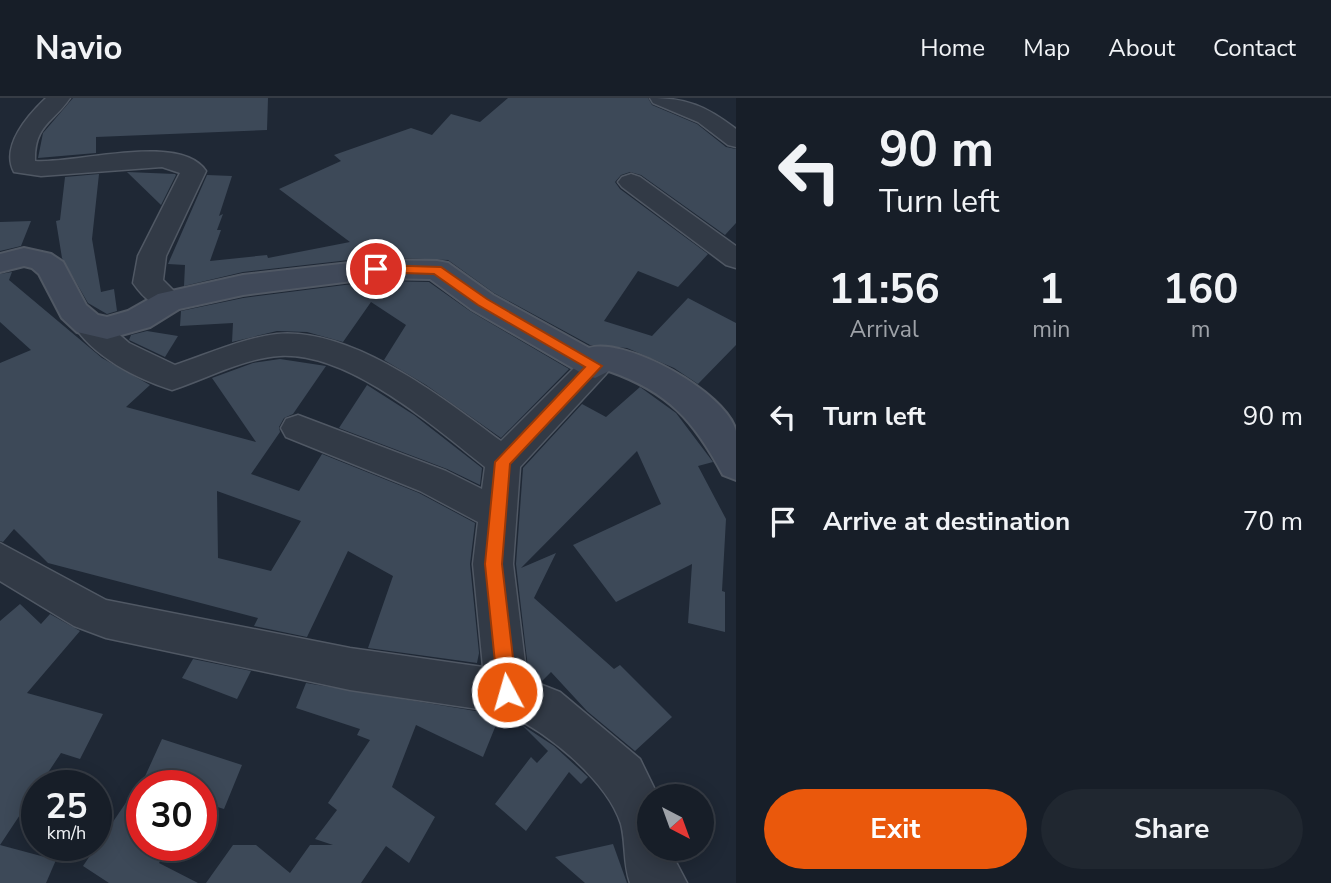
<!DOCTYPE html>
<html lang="en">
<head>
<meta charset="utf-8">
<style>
	:root { --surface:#171e28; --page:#202730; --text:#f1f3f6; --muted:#9ea2a8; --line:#363c45; --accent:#ea580c }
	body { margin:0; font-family:"Nunito Sans",sans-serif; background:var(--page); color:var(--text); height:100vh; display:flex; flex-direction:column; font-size:26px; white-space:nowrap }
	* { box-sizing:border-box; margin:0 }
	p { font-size:23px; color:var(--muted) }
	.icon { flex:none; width:38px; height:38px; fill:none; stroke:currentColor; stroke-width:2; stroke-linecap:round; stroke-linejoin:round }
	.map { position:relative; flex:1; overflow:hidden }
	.side { display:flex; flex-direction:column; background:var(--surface); width:595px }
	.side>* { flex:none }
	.top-card { background:#171e28; color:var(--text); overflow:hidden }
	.needle { width:46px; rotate:139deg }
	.fabs { position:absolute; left:637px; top:686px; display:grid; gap:14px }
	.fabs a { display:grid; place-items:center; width:77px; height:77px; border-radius:50%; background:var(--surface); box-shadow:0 4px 18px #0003,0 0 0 2px var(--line); font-size:35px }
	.speed { position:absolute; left:21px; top:672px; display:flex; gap:14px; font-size:35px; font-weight:700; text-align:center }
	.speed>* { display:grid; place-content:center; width:91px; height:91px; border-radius:50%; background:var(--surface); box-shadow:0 4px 18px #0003,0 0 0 2px var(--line); line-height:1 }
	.speed small { font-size:18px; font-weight:400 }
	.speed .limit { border:10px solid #d22; background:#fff; color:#111 }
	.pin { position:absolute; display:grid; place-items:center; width:60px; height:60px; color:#fff; margin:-30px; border:4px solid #fff; border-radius:50%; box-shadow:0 2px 7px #0007 }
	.me { position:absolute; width:77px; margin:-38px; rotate:354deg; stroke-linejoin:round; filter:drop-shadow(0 0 5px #0008) }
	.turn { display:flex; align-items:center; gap:24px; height:147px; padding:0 28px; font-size:32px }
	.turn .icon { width:91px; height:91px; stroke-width:2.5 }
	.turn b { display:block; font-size:49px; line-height:60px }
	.eta { display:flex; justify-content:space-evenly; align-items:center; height:119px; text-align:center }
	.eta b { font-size:42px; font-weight:700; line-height:49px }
	.button { display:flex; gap:14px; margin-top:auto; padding:14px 28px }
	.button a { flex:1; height:80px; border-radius:42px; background:var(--accent); color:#fff; font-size:28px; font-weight:700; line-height:80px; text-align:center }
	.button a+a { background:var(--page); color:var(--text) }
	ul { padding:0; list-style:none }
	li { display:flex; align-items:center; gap:21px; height:105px; padding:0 28px }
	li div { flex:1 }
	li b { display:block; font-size:26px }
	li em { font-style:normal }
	header { display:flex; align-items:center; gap:42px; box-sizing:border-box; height:98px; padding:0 35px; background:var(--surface); border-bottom:2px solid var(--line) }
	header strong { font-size:33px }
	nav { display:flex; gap:38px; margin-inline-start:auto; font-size:24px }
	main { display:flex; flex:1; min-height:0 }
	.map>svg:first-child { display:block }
</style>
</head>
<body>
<header>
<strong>Navio</strong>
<nav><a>Home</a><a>Map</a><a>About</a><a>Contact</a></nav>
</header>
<main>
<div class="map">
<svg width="736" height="785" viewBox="0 0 736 785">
	<rect width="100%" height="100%" fill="#1f2835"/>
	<g fill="#3d4958" fill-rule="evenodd">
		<polygon points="73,0 268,0 267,32 96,39 96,55 38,60 43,35"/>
		<polygon points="508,0 648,0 652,7 697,26 726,49 736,51 736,125 725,137 641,77 630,74 621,77 615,84 620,91 708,156 678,189 638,173 604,223 652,238 688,200 736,225 736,247 698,286 674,270 627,250 590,247 494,195 448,162 376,159 243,174 184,188 185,167 168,166 207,77 232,78 219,118 223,116 217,132 221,132 210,163 267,157 268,160 350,144 279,91 341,63 334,57 411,30 432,37 451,16 480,24"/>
		<polygon points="127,74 175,76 176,77 161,107"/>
		<polygon points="99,76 92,141 101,194 114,191 117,213 107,216 88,205 62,160 56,123 60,122 65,79"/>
		<polygon points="31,123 21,148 0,153 0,124"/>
		<path d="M12 174 9 182 102 260 150 287 126 309 256 344 212 280 253 265 280 261 326 268 293 316 284 320 279 329 280 334 251 376 299 393 322 356 419 395 475 425 470 466 479 555 477 565 368 550 393 478 348 453 307 539 254 528 258 520 48 465 14 431 3 444 0 443V265L31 252 0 224V176ZM217 393 301 423 271 473 218 460Z"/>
		<polygon points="376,183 429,184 470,213 569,271 501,340 426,287 384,262 406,227 371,204 343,244 307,234 277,233 232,244 233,225 180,228 181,213 243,200"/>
		<polygon points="147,233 178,238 165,259 129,242 131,237"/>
		<polygon points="367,287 414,317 482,370 480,387 447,371 339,330"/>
		<polygon points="640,289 676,315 713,364 698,368 726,421 722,493 725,494 725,534 688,525 692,466 616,504 573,447 661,406 637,353 521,470 556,455 534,500 614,571 620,567 672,619 635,653 587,613 551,574 542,583 528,570 516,466 523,370 582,306 606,319"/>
		<polygon points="20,506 41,526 50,516 80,533 27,595 103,616 80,661 61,655 0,747 0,523"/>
		<polygon points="193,561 251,573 237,601 182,580"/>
		<polygon points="306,585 500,617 483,659 416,627 392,689 435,719 409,765 386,748 361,785 206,785 233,747 256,747 290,775 310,747 333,747 315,741 337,712 328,705 370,642 357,637 360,631 296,610"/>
		<polygon points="522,627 554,648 588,679 581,686 569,674 526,733 495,706 531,659 537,665 548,653"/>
		<polygon points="162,641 242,667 224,711 201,704 201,688 142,688 142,747 170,747 159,765 198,785 109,785 83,768 142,681 142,685"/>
		<polygon points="613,746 627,785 585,785 555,759"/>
		<polygon points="0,747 56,762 46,785 0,785"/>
	</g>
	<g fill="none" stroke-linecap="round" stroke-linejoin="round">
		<defs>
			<g id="street">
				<path d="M46 0H70C53 25 34 27 35 63 76 66 180 34 206 73L166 158 163 182 184 203 180 210C160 215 144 201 133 185L138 158 180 75 162 69 41 78 14 74C0 48 29 16 46 0Z"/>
				<path d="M650 0C687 0 706 8 736 31V49L728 47 698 24 653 5Z"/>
				<polygon points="631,76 640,79 736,148 736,170 726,167 622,89 618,84 622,79"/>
				<path d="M88 216 99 219 129 245 175 267C208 256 242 240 277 236 353 229 444 301 501 343L584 260 595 257 606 260 611 268 606 276 520 369 513 466 527 581 560 594 640 661 658 698H649V751H674L676 764 687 785H630C623 766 626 745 621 726 607 682 546 633 505 615L350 592 106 540 74 528 0 483V445L106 502 350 550 483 569 473 466 478 424 420 393 286 339 281 330 286 321 298 317 446 373 482 391 485 369C433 328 349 254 280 258 244 260 206 281 172 292 137 281 92 258 73 226L77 219Z"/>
			</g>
			<path id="secondary" d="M24 150 51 156 63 164 86 207 98 217 107 219 128 213 158 196 243 177 376 162 437 163 448 165 493 197 589 250C626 239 726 294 736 333 736 347 736 367 736 382L723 377C694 323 669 294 609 273L595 280 583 276 471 211 430 181 376 180 243 197 179 211 150 229 107 241 77 234 62 220 39 176 32 170 24 168 0 174V156Z"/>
		</defs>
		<use href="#street" stroke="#505864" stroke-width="3"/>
		<use href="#secondary" stroke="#505864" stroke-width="4"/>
		<use href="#street" fill="#323a46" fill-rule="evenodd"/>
		<use href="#secondary" fill="#404959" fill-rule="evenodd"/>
	</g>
	<polygon fill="#ea580c" stroke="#983908" stroke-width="2" points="376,167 441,169 487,201 602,268 510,366 502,466 517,594 514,601 507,603 501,601 498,594 485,466 495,364 585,269 478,207 434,176 372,174 372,168"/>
</svg>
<div class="fabs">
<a><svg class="needle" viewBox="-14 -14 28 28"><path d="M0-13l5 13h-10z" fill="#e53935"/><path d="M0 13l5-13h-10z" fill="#9ea2a8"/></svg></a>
</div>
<div class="speed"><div>25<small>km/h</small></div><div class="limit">30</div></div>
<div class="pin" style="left:376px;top:171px;background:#d93025"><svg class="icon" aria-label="arrive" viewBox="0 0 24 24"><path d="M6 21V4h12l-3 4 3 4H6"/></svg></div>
<svg class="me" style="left:507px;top:594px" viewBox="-20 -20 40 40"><circle r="17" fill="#ea580c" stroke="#fff" stroke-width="3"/><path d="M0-11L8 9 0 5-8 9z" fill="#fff"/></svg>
</div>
<section class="side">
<div class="top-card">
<div class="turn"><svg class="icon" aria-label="left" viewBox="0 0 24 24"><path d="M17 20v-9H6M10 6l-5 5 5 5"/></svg><div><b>90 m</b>Turn left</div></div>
</div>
<div class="eta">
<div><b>11:56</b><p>Arrival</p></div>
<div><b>1</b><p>min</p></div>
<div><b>160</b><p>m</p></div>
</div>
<ul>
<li><svg class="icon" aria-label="left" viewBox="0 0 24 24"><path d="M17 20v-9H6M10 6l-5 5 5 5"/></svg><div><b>Turn left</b></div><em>90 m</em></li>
<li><svg class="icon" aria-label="arrive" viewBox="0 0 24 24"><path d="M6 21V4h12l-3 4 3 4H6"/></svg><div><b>Arrive at destination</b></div><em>70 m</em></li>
</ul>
<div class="button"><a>Exit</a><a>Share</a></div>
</section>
</main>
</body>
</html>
